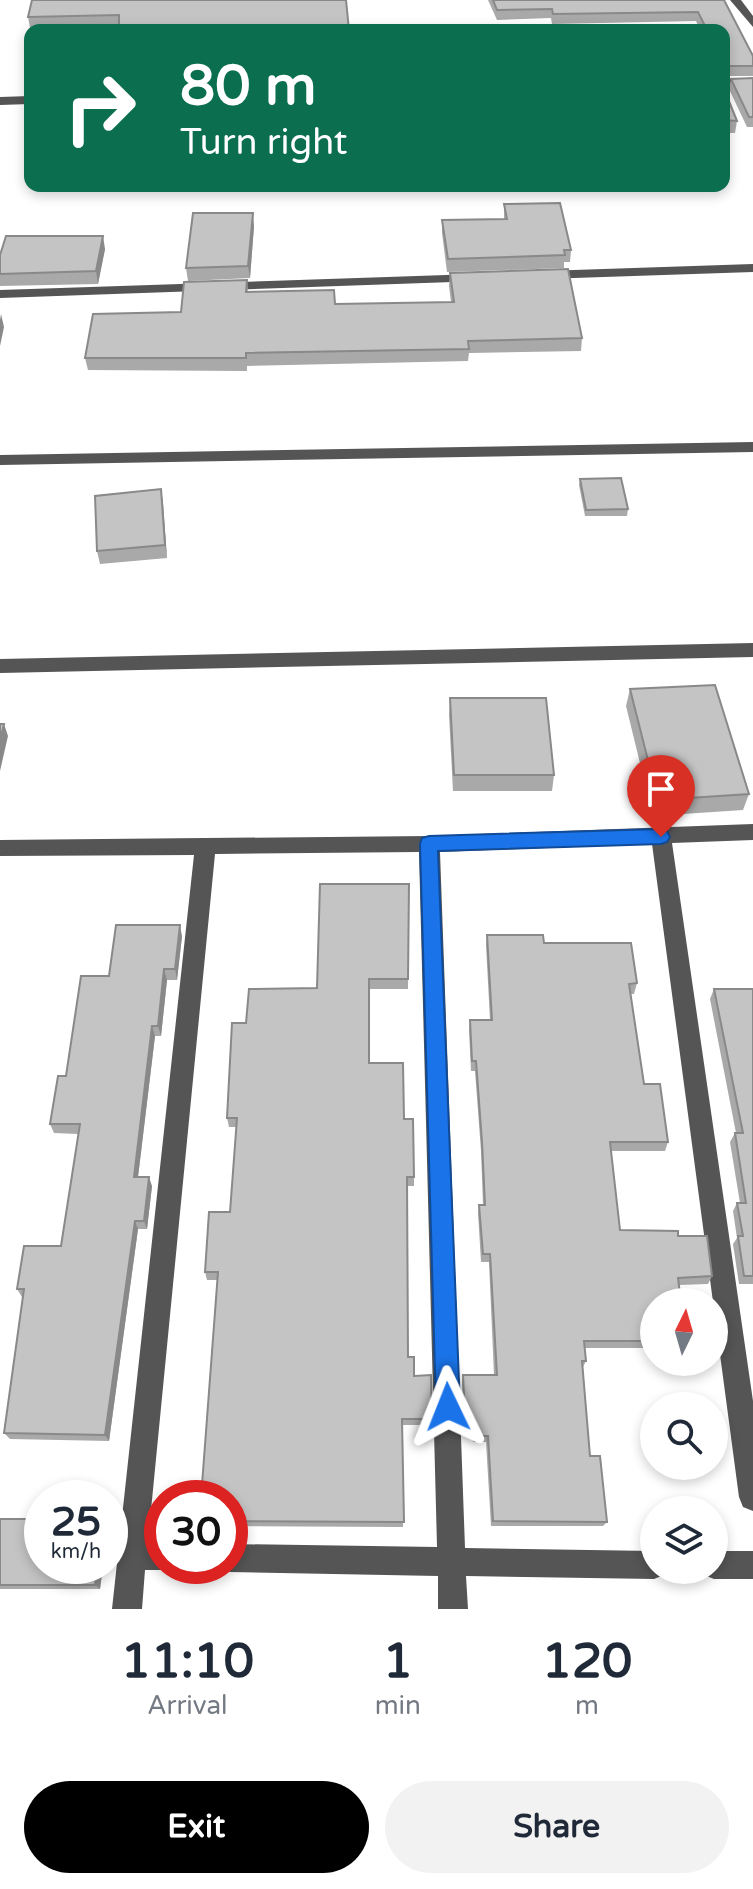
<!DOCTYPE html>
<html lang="en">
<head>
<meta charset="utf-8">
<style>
	:root { --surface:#fff; --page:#f2f2f3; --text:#1f2937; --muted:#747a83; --accent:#000 }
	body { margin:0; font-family:"Varela Round",sans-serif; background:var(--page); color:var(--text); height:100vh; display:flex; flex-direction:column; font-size:30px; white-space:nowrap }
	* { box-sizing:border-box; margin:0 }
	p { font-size:26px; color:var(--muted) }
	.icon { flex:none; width:44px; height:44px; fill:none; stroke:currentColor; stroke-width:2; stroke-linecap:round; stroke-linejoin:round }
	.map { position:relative; height:1609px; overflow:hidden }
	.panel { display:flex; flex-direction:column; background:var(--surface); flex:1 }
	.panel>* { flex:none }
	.hud { position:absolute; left:24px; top:24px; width:706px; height:168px; border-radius:16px; box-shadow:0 4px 12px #0003; background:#0b6e4f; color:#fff; overflow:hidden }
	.needle { width:52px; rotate:5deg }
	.tools { position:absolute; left:640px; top:1288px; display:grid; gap:16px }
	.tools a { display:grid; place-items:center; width:88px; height:88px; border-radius:50%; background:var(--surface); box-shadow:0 4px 12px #0003; font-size:40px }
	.speed { position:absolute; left:24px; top:1480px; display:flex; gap:16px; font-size:40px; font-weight:700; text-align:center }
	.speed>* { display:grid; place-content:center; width:104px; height:104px; border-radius:50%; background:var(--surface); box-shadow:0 4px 12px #0003; line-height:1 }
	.speed small { font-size:20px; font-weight:400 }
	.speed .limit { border:12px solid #d22; background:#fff; color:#111 }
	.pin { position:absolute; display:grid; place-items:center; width:68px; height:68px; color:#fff; margin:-82px -34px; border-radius:50% 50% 50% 0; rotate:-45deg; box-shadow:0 0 8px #0007 }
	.pin .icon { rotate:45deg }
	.me { position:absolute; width:88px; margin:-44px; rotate:358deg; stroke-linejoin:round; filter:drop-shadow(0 0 6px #0008) }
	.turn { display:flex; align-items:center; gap:28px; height:168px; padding:0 24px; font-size:36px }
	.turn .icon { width:104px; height:104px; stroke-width:2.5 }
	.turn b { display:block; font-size:56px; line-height:68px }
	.eta { display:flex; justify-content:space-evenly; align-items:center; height:136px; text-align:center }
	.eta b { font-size:48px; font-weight:700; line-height:56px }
	.cta { display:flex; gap:16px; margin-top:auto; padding:16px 24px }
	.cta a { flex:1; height:92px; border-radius:48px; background:var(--accent); color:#fff; font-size:32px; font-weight:700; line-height:92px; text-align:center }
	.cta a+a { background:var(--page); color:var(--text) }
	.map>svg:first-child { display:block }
</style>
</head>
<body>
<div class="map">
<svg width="753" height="1609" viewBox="0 0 753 1609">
	<rect width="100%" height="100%" fill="#fff"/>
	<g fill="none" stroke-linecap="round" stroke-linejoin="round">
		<g fill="#555" fill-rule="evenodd">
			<polygon points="730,0 741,0 753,16 753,27"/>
			<rect x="724" y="78" width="29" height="8"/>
			<polygon points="30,96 30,104 0,105 0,97"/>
			<polygon points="753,264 753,272 544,279 537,275 544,271"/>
			<polygon points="476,274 483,278 481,281 0,298 0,290"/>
			<polygon points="753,442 753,452 0,465 0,455"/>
			<polygon points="753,643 753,657 0,673 0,659"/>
			<polygon points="753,824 753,840 672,843 753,1401 753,1511 743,1507 739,1497 652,844 440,852 465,1548 654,1551 654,1570 666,1570 664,1575 654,1579 466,1576 468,1609 438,1609 438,1576 230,1572 220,1568 230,1566 230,1544 437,1547 419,852 215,854 148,1541 162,1542 162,1566 172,1566 162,1570 145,1570 142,1609 112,1609 194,855 0,856 0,840 429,836"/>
			<polygon points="714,1551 753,1551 753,1579 714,1579 704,1575 702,1570 714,1570"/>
		</g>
	</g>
	<g fill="#a9a9a9">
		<polygon points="32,0 349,30 119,26 30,28 28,17"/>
		<polygon points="488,0 724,0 753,56 753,76 724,76 724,30 700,30 696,21 552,24 551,18 497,20"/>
		<polygon points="753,78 753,127 747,127 729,89 731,79"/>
		<polygon points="724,89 737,121 735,133 724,133"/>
		<polygon points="504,204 571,250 570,262 564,262 564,268 447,272 442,233 442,220 504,219"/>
		<polygon points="254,226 250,278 188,281 186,268"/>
		<polygon points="105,249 98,284 0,286 0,255"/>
		<polygon points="450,273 582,338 581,351 469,353 468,361 247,366 247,371 88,370 85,358 247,280 248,292 335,304 451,302 449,286"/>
		<polygon points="580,479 628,509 627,516 585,516 579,485"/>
		<polygon points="161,489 167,558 100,564 97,551"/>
		<polygon points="630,689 749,794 743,810 653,816 626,706"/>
		<polygon points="450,698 554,775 552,791 453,791 449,715"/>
		<polygon points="409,884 408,989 369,989 369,1063 404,1119 414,1177 414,1186 407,1186 408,1357 432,1419 431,1425 402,1425 403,1527 230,1526 230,1498 217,1280 207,1280 205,1272 230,1212 236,1127 229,1127 227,1118 246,1023 317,988"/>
		<polygon points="487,935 544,943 637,983 634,994 630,994 644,1084 668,1142 665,1151 611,1151 620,1230 678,1236 712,1276 708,1284 679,1285 654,1302 654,1348 585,1348 586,1361 583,1367 590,1456 607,1522 603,1526 491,1526 486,1442 473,1442 472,1425 464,1425 462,1382 463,1375 494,1375 489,1262 481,1262 478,1213 479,1205 483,1205 481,1151 475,1071 471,1071 469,1030 470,1020 490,1020 486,945"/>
		<polygon points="182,936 177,980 167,980 161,1036 155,1036 138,1177 152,1186 147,1229 138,1229 109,1441 10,1439 4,1433 23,1297 22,1297 17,1289 61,1246 78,1134 54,1133 50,1124 66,1076 109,976"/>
		<polygon points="714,989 753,989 753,1284 739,1284 733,1244 737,1238 733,1211 737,1203 740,1203 730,1142 735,1133 736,1133 710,999"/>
		<polygon points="0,1519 42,1566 103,1566 100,1589 0,1589"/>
	</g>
	<g fill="#898989">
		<polygon points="253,213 254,226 250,278 248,266"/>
		<polygon points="103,236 105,249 98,284 96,271"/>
		<polygon points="1,314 4,327 0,346 0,320"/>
		<polygon points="161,489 163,502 167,558 165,545"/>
		<polygon points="4,724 8,736 0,771 0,740"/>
		<polygon points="180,925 182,936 177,980 175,969"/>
		<polygon points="164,969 167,980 161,1036 158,1026"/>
		<polygon points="152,1026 155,1036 137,1185 134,1177"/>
		<polygon points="149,1177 152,1186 147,1229 144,1221"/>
		<polygon points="135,1221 138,1229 109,1441 105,1435"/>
		<polygon points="98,1566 103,1566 100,1589 95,1585"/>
	</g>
	<g fill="#c4c4c4" stroke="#898989" stroke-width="2">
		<polygon points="32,0 346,0 349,30 119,30 119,15 28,17"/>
		<polygon points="493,0 724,0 753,56 753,66 724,66 724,30 707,30 698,12 553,14 552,9 497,10"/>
		<polygon points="753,78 753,117 749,117 731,79"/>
		<polygon points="724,89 737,121 724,120"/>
		<polygon points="560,203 571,250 564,250 565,255 448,259 442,220 507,219 504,204"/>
		<polygon points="193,213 253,213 248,266 186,268"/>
		<polygon points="6,236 103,236 96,271 0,274 0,255"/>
		<polygon points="568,269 582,338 468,341 469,349 246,353 246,358 85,358 93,314 181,312 184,282 247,280 246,292 334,290 335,304 454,302 450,273"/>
		<polygon points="621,478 628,509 586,510 580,479"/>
		<polygon points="161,489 165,545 97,551 95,496"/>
		<polygon points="715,685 749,794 658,800 630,689"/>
		<polygon points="450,698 546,698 554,775 454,775"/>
		<polygon points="0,724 4,724 0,740"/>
		<polygon points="320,884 409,884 408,979 369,979 369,1063 403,1063 404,1119 413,1119 414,1177 407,1177 408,1357 414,1357 414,1376 431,1375 432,1419 402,1419 404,1522 230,1521 230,1498 201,1498 218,1272 205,1272 209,1212 230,1212 237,1118 227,1118 232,1023 246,1023 249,989 317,988"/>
		<polygon points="116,925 180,925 175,969 164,969 158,1026 152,1026 134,1177 149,1177 144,1221 135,1221 105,1435 4,1433 24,1289 17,1289 24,1246 61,1246 80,1124 50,1124 58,1076 66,1076 81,976 109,976"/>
		<polygon points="487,935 543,935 544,943 631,943 637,983 629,984 644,1084 660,1084 668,1142 610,1142 620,1230 678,1231 678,1236 707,1236 712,1276 678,1278 681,1302 654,1302 654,1341 584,1341 586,1361 582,1361 590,1456 600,1456 607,1522 493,1521 488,1436 474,1436 474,1419 465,1419 463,1375 497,1375 490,1254 483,1254 479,1205 485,1205 482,1142 476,1061 472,1061 470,1020 492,1020"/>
		<polygon points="714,989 753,989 753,1276 744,1276 738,1236 743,1236 737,1203 746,1203 735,1133 743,1133"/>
		<polygon points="0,1519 42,1519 42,1566 98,1566 95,1585 0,1585"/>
	</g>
	<polygon fill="#1a73e8" stroke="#114b97" stroke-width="2" points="661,829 667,831 670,837 667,842 661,844 438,851 460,1407 456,1416 448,1419 439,1416 436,1407 420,844 422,838 429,836"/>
</svg>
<div class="tools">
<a><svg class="needle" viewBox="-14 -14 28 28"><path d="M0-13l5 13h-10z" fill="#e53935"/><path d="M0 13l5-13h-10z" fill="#747a83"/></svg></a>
<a><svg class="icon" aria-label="search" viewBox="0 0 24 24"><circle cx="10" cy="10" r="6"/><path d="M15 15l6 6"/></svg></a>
<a><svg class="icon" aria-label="layers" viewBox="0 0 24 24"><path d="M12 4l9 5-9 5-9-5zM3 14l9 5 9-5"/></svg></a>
</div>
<div class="speed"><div>25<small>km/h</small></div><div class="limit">30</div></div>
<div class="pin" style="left:661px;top:837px;background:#d93025"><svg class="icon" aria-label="arrive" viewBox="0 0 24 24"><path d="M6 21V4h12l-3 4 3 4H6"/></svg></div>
<svg class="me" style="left:448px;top:1407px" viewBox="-20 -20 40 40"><path d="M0-17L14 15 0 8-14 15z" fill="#1a73e8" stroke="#fff" stroke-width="4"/></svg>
<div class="hud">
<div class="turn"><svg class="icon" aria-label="right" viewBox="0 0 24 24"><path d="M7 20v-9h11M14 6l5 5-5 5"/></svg><div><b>80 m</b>Turn right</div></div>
</div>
</div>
<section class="panel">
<div class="eta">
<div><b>11:10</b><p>Arrival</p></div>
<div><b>1</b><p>min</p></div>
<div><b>120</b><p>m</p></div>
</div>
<div class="cta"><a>Exit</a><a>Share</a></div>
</section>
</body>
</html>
